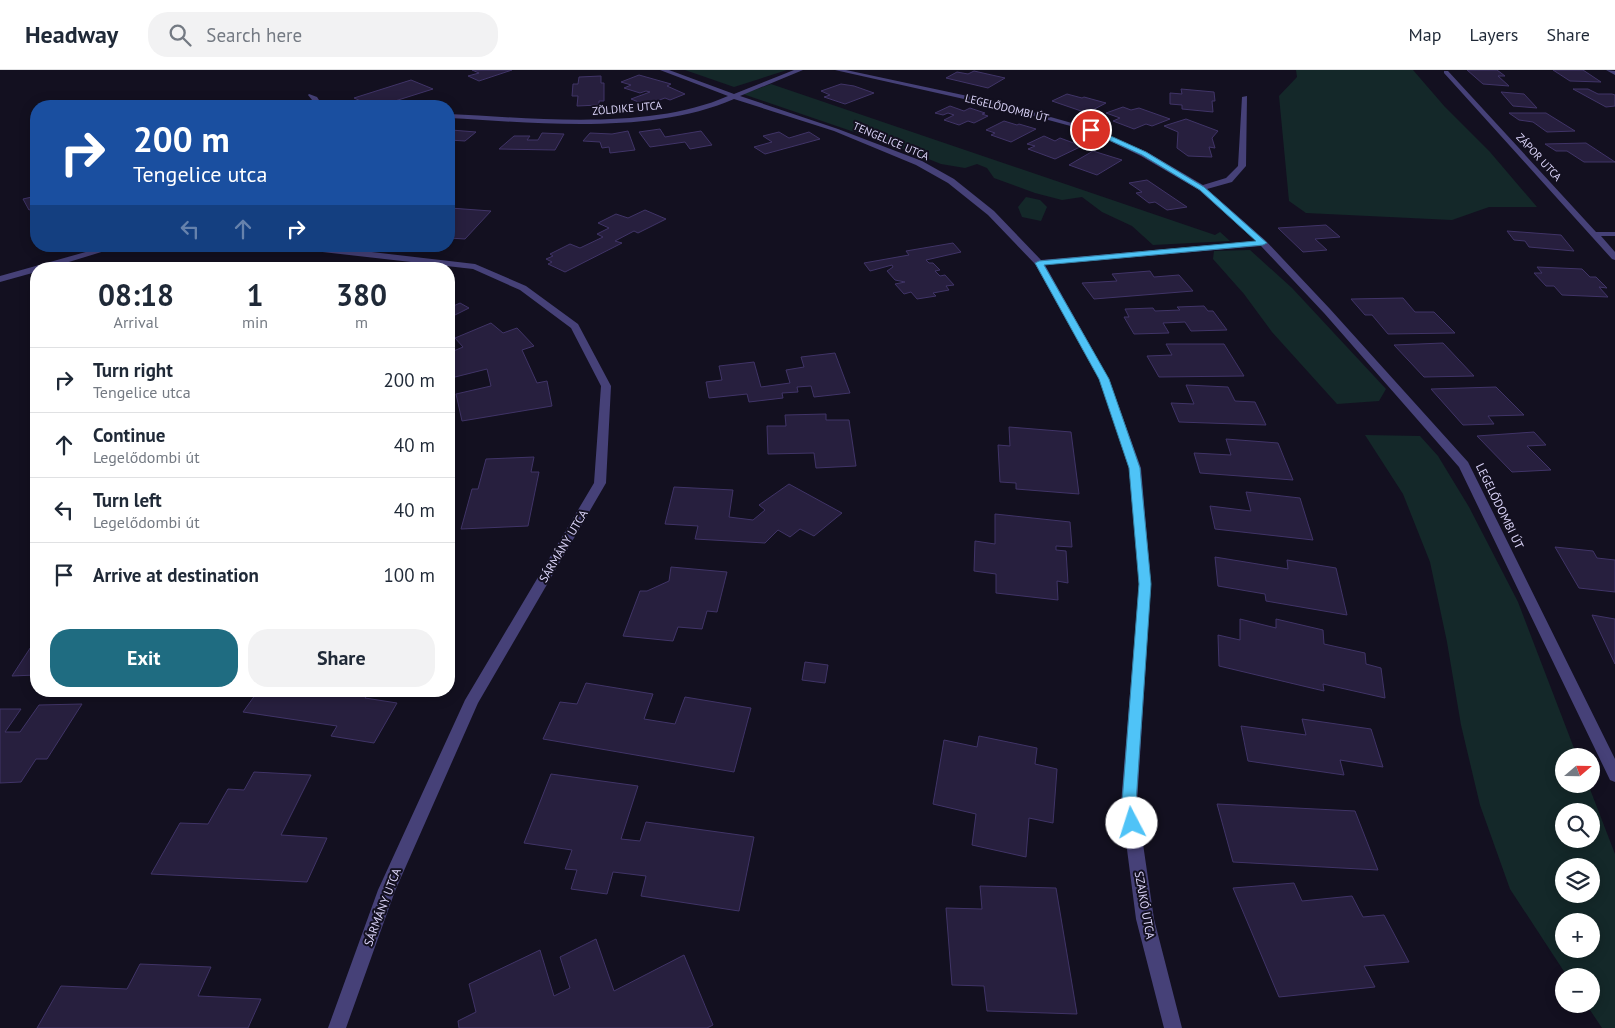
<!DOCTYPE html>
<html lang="en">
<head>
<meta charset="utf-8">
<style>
	:root { --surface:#fff; --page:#f2f2f3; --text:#1f2937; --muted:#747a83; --line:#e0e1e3; --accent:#1f6c81 }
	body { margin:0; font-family:"PT Sans",sans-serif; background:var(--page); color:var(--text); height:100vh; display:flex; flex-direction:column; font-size:19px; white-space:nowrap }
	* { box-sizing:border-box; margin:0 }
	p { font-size:16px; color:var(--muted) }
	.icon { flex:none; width:28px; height:28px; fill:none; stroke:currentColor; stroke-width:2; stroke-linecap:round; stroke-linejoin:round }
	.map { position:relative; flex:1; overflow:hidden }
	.drawer { position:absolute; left:30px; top:192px; width:425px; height:435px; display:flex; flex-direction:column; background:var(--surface); border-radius:20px; box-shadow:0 2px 12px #0003 }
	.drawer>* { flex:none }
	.hud { position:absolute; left:30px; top:30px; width:425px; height:152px; border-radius:20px; box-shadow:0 2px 12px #0003; background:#1a4fa0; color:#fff; overflow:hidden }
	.needle { width:32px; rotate:70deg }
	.buttons { position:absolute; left:1555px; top:678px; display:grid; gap:10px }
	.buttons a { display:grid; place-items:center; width:45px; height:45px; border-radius:50%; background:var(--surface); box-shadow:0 2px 12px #0003; font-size:25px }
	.pin { position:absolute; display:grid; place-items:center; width:42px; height:42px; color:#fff; margin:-21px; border:2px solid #fff; border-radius:50%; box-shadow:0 1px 5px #0007 }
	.me { position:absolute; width:55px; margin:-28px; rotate:355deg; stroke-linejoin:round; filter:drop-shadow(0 0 4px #0008) }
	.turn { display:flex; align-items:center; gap:18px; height:105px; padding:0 20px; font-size:22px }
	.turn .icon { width:65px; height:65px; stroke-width:2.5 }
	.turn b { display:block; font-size:35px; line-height:42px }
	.lanes { display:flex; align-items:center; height:48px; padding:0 20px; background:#0003; justify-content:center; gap:25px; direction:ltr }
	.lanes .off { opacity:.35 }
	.eta { display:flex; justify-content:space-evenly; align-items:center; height:85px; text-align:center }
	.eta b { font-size:30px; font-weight:600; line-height:35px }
	.primary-button { display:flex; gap:10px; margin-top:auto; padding:10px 20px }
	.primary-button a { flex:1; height:58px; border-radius:20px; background:var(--accent); color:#fff; font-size:20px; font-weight:600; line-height:58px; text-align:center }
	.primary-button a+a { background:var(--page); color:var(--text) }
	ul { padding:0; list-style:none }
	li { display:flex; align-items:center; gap:15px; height:65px; padding:0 20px; border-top:1px solid var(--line) }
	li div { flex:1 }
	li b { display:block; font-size:19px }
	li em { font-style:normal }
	header { display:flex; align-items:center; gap:30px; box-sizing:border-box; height:70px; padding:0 25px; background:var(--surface); border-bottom:1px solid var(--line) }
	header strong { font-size:24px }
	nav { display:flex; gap:28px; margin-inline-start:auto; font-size:18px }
	.search { width:350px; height:45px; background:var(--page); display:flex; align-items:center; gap:12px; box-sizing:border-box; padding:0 18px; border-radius:20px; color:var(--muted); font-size:19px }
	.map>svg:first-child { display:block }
</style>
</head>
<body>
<header>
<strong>Headway</strong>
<div class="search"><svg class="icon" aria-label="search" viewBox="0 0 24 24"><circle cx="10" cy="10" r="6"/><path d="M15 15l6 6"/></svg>Search here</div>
<nav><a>Map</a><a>Layers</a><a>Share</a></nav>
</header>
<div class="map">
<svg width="1615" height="958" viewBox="0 0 1615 958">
	<rect width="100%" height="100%" fill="#131020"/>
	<g fill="#142829" fill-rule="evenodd">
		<polygon points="685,0 787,0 734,17"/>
		<polygon points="1296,0 1413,0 1445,37 1490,82 1537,137 1489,137 1452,150 1306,143 1289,131 1279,26 1297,7"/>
		<polygon points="771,14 1215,165 1220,162 1230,171 1153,175 1132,156 1102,142 1082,127 1062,130 1035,123 994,108 987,98 977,94 965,98 941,94 901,78 743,24"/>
		<polygon points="1026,127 1040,130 1047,137 1041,151 1022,147 1018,137"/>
		<polygon points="1250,180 1292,218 1386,319 1379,331 1337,334 1272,262 1244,224 1213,189 1214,181"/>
		<path d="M1365 365 1420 366 1438 386 1469 437 1518 532 1577 686H1564V714H1588L1615 784V958H1602L1586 934H1591V906H1567L1510 819 1480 735 1461 655 1447 572 1430 492 1403 424ZM1591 741V769H1564V741ZM1591 796V824H1564V796ZM1591 851V879H1564V851Z"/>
	</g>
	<g fill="#271f3e" stroke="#403467">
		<polygon points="472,0 512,0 479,11 468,6 479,3"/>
		<polygon points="1467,0 1497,0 1505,6 1498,6 1509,16 1483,14"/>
		<polygon points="1553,0 1583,0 1601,12 1570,11"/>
		<polygon points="974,1 1005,8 988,18 946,8 957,2 968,4"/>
		<polygon points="639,5 671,14 667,16 685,24 670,30 665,28 646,35 631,29 650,22 646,21 640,23 624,18 631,15 621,12"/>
		<polygon points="601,6 601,13 604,13 604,31 599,31 599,35 577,36 578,26 572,26 573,14 578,14 579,7"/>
		<polygon points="411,10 433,19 379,36 355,35 363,32 354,28"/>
		<polygon points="841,14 854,16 874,23 845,34 824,27 830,25 821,21"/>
		<polygon points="1181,19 1214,22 1215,31 1212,31 1213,42 1182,39 1182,35 1170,34 1170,23 1182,24"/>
		<polygon points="1573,19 1588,19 1598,24 1612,24 1615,25 1615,36 1606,37"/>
		<polygon points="1501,22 1524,24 1537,38 1513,36"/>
		<polygon points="1067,24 1082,28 1084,27 1106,33 1087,43 1052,31"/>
		<polygon points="950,36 964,41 970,38 985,43 982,44 988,46 974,53 968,51 959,55 944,50 954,45 948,43 943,45 935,43"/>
		<polygon points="1123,37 1131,40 1139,38 1170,49 1152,56 1146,54 1134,59 1113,51 1120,48 1106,43"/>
		<polygon points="1509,43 1546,43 1575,61 1547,62 1533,52 1519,50"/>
		<polygon points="1186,49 1218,61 1212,68 1215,78 1209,77 1212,87 1188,86 1177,78 1178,62 1164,56"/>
		<polygon points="1004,51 1017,55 1019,54 1036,59 1011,72 991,65 995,63 986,60"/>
		<polygon points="660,59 665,67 701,61 712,75 690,79 685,72 650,77 639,62"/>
		<polygon points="451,60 476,62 465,71 449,70 449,61"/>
		<polygon points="628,61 635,80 610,83 609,77 602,78 600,72 583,71 590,63 612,64"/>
		<polygon points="779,62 789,68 809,62 820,69 765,84 754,77 772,72 763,66"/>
		<polygon points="542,63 564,64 555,80 499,79 514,66 530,66 527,70 538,70"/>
		<polygon points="1044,66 1055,71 1060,68 1082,76 1055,89 1028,79 1035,76 1027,74"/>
		<polygon points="1586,73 1615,92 1584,92 1567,81 1556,81 1545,74"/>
		<polygon points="1093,81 1122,90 1097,105 1069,95"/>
		<polygon points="1147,110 1187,137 1167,140 1155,132 1149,133 1136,123 1142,122 1129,113"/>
		<polygon points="36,126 36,138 29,140 23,129"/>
		<polygon points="450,138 491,141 465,169 449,168"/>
		<polygon points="645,140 666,149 638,163 634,161 615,171 622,173 565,202 548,194 552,192 546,189 553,186 550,184 570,174 580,178 603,167 597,164 609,158 598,153 616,144 628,148"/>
		<polygon points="1326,155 1340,167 1315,169 1327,180 1303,182 1278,158"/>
		<polygon points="1507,161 1561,165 1574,181 1529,177 1525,171 1514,170"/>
		<polygon points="953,173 961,182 926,190 929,193 933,193 940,200 935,201 940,206 945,205 954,215 946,216 949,220 933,223 936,226 917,229 911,222 904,224 895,214 905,212 895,210 887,201 893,197 892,195 870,201 864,193 909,185 906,181"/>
		<polygon points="1537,197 1582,199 1590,207 1596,207 1607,218 1599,217 1608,227 1562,225 1554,216 1546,216 1534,203 1542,203"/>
		<polygon points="1150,201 1154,207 1179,205 1193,221 1094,229 1082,213 1117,211 1112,204"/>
		<polygon points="1403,228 1415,242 1434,242 1455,263 1388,264 1372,245 1365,245 1351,229"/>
		<polygon points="460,233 469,238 449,248 449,238"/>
		<polygon points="1204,236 1208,241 1213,241 1227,260 1191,261 1185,252 1163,253 1169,263 1134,264 1124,247 1129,247 1125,239 1153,238 1155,241 1180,240 1177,237"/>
		<polygon points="491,253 503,263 517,258 534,276 522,280 537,313 547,311 552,336 462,351 456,324 491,316 487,299 451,308 449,304 449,283 463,277 455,268"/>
		<polygon points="1443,273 1474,306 1424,307 1394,275"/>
		<polygon points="1166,274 1224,274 1244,306 1159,307 1147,286 1172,285"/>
		<polygon points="835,283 850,323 814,327 811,316 797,317 798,322 782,323 783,328 749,332 747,324 709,328 706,312 722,310 719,296 754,292 761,317 790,313 786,300 804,297 801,287"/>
		<polygon points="1186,315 1228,317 1235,331 1255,332 1266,355 1179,352 1171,333 1194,334"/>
		<polygon points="1496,317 1524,345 1488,346 1494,354 1463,355 1431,319"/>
		<polygon points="826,344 826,350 849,350 856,396 816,398 814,383 768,384 767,356 786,356 785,345"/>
		<polygon points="1009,357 1071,362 1079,424 1016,419 1016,413 1000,412 998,375 1010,376"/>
		<polygon points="1534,362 1546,375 1527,376 1551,400 1512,402 1477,366"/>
		<polygon points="1226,369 1278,373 1293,410 1200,403 1194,383 1231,385"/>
		<polygon points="534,387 531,402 539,402 528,456 461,459 472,419 478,419 486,389"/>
		<polygon points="789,414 842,443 814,466 800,459 790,467 778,460 765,473 695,469 698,456 665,454 674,417 733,420 729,447 753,450 765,440 759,435"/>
		<polygon points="1246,422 1300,428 1313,470 1215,459 1210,436 1251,441"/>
		<polygon points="995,444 1070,452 1072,477 1056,476 1056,480 1066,481 1068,513 1057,511 1058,530 996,523 996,504 974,501 975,471 995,474"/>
		<polygon points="1555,477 1593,481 1597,488 1615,490 1615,522 1579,518"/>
		<polygon points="1215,487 1288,499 1287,490 1336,498 1347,545 1266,531 1265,524 1218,516"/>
		<polygon points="671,497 727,502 717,542 707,541 702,559 678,557 673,571 623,566 640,521 647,521 669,511"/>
		<polygon points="1592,545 1615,549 1615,594"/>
		<polygon points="1240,549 1276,558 1276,549 1323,560 1324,574 1365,583 1366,594 1381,598 1385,628 1323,614 1324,621 1219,596 1218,565 1240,570"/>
		<polygon points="36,569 36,605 12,606"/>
		<polygon points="805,592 828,595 825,613 802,610"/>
		<polygon points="586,613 653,624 644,649 675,654 685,627 751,638 734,702 543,669 560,632 577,634"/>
		<polygon points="258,621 370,621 365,628 397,633 374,673 331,666 337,656 243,642"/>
		<polygon points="82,634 47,689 36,689 21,712 0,713 0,639 21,639 5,662 20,662 39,635"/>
		<polygon points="1302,649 1371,659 1383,697 1340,690 1344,705 1248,691 1241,656 1306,665"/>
		<polygon points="979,666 1037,678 1035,694 1057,699 1053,753 1029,748 1026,787 972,775 976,744 933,734 944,670 977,677"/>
		<polygon points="254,702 311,705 281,765 327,768 307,812 151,804 180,753 208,754 228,719 244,720"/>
		<polygon points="551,704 638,716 621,769 640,771 646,752 754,767 739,841 641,826 646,806 613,802 607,824 571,819 577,800 565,799 572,780 524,773"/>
		<polygon points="1217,734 1355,741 1378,800 1233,792"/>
		<polygon points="1294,813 1302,831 1352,826 1363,847 1384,845 1409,892 1364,896 1375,917 1279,927 1233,818"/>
		<polygon points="980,816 1056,818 1077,944 987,941 984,916 952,915 946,838 982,839"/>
		<polygon points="596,869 614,921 684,885 713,955 707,958 459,958 458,951 476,942 469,914 540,880 554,926 570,918 560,887"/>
		<polygon points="140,894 211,897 198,926 261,929 248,958 37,958 61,916 127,919"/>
	</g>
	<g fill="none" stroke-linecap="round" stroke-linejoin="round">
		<g fill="#464178" fill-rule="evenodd">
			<path d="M660 0H669L734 24 794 0H803L740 26 838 59 922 91 954 109 994 141 1041 190 1256 171 1199 120 1141 86 1089 61 1004 38 835 0H846L1005 34 1093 59 1147 82 1203 115 1226 108 1238 96 1242 27 1247 26 1246 96 1232 112 1207 119 1266 171 1330 239 1468 392 1615 689V712L1610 710 1459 397 1324 243 1261 176 1045 195 1109 309 1141 398 1151 514 1137 733 1154 849 1182 958H1164L1136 849 1121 733 1139 514 1129 398 1099 309 1035 194 988 145 948 113 916 95 834 61 734 29C652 65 538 53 449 48V44C534 48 649 61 728 26Z"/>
			<polygon points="1606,0 1615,1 1615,5"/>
			<polygon points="1444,1 1448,1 1596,162 1615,162 1615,166 1601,166 1615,182 1615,190 1612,189 1444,3"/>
			<polygon points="309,24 317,27 323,36 317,36 308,25"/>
			<polygon points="107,176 121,176 46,199 36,199 36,202 0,212 0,206"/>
			<polygon points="292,176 320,176 475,194 526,216 578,254 611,316 606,413 478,633 395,821 346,958 328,958 378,820 465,630 594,413 601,316 571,258 520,220 473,199 296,179"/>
		</g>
	</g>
	<polygon fill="#4fc3f7" stroke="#337fa1" points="1089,58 1093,58 1146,82 1204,117 1267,173 1263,175 1044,195 1109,309 1140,398 1151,514 1136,733 1139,753 1137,757 1132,759 1126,757 1122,733 1139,514 1129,398 1099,309 1035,193 1039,191 1256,171 1200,120 1142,85 1089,61"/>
	<g text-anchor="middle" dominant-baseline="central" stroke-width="4" stroke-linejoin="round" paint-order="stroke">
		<g font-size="11" fill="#dbd4f9" stroke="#131020">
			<text transform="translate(627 38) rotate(-5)">ZÖLDIKE UTCA</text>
			<text transform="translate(1007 38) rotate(14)">LEGELŐDOMBI ÚT</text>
			<text transform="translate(891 71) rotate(23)">TENGELICE UTCA</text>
			<text transform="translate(1539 87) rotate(47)">ZÁPOR UTCA</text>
		</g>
		<g font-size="12" fill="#dbd4f9" stroke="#131020">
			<text transform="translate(1500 436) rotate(64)">LEGELŐDOMBI ÚT</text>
			<text transform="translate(563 476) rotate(-59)">SÁRMÁNY UTCA</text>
			<text transform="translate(1145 835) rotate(80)">SZAJKÓ UTCA</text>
			<text transform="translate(382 837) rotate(-69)">SÁRMÁNY UTCA</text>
		</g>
	</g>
</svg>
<div class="buttons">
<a><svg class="needle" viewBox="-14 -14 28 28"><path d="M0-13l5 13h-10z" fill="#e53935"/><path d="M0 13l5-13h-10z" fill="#747a83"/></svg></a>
<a><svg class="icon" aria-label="search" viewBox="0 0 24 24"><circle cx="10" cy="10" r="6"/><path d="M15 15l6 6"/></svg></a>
<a><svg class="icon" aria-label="layers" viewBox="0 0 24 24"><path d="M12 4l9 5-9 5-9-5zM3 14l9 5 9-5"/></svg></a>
<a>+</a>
<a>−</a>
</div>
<div class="pin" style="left:1091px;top:60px;background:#d93025"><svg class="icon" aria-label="arrive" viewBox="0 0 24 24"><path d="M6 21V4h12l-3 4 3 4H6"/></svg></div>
<svg class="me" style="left:1132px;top:753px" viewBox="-20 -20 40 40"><circle r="19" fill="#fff"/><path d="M0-13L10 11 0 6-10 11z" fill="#4fc3f7"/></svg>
<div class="hud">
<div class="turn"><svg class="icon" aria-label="right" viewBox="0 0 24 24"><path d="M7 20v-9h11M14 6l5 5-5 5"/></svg><div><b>200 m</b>Tengelice utca</div></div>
<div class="lanes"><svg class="icon off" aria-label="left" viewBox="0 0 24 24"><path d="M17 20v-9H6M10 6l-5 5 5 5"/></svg><svg class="icon off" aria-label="ahead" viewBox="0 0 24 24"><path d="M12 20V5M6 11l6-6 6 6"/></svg><svg class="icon" aria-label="right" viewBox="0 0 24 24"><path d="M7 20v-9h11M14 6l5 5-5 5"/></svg></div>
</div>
<section class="drawer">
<div class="eta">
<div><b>08:18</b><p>Arrival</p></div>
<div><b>1</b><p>min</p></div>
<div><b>380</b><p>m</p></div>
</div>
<ul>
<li><svg class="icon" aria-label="right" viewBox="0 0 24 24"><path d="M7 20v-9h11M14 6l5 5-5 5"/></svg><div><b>Turn right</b><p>Tengelice utca</p></div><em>200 m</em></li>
<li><svg class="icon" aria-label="ahead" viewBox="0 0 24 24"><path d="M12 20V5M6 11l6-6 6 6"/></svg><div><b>Continue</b><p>Legelődombi út</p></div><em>40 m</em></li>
<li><svg class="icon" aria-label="left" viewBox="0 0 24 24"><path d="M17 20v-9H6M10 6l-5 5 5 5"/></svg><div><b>Turn left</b><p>Legelődombi út</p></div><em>40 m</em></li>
<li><svg class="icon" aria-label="arrive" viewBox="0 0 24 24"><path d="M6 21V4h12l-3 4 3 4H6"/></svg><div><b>Arrive at destination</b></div><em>100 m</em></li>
</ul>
<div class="primary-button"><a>Exit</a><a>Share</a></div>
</section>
</div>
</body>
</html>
